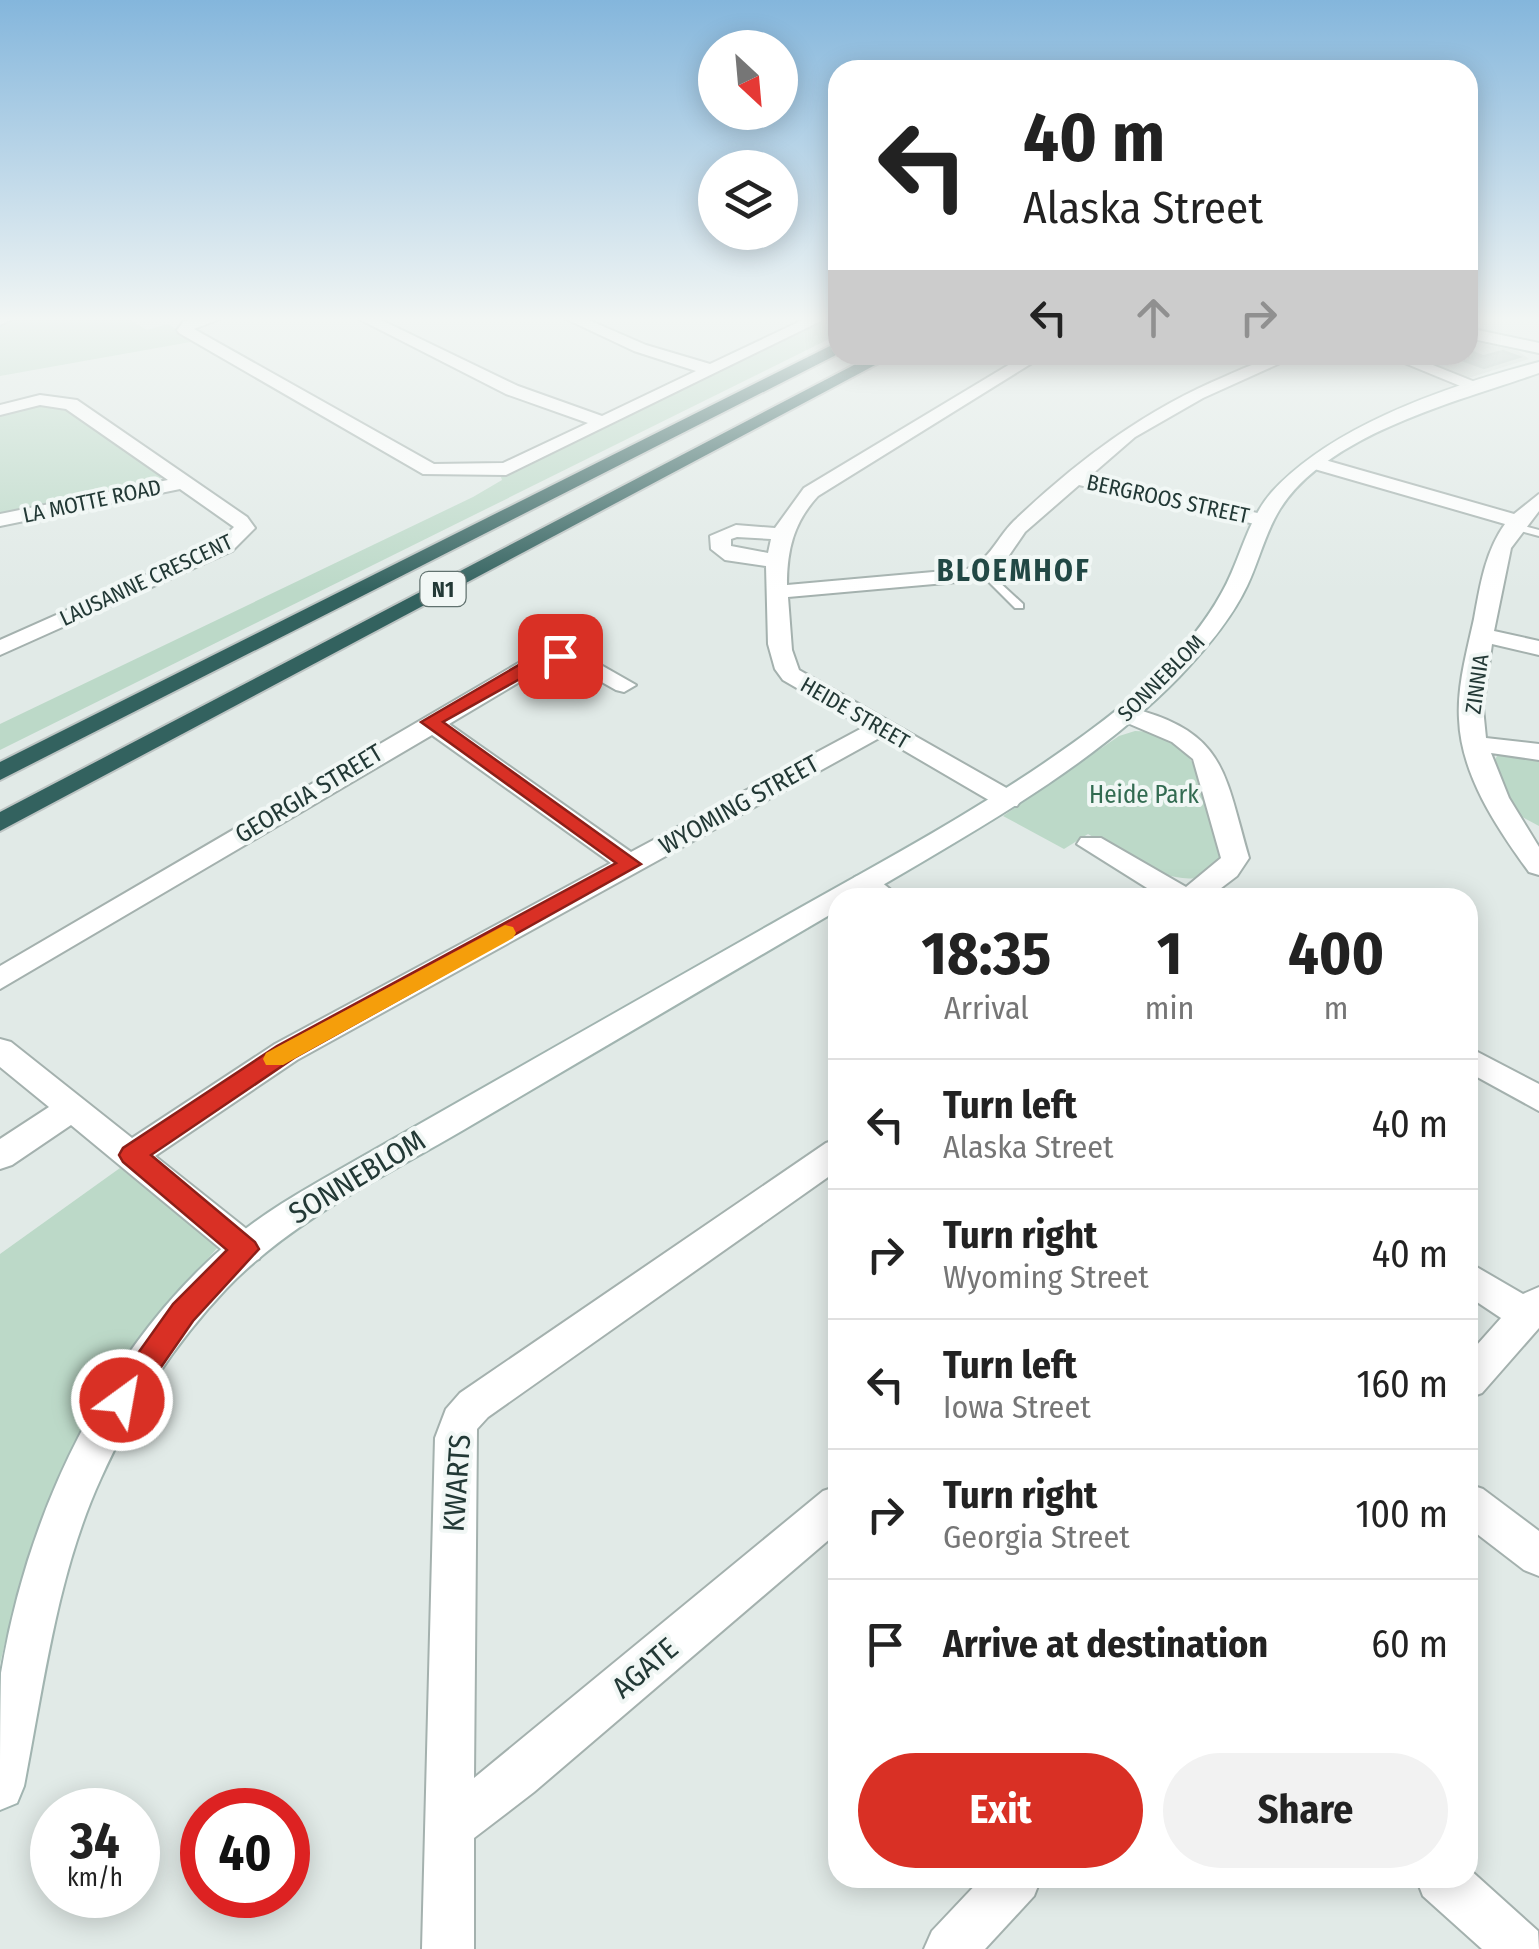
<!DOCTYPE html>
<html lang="en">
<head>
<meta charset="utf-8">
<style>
	:root { --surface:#fff; --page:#f2f2f2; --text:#222; --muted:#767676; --line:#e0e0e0; --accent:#d93025 }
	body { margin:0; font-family:"Fira Sans Condensed",sans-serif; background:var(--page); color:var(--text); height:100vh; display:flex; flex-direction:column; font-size:38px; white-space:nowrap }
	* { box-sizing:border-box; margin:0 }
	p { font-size:32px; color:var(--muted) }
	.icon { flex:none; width:55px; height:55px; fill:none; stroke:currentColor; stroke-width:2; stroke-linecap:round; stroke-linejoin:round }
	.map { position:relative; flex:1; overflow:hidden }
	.side { position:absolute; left:828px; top:888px; width:650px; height:1000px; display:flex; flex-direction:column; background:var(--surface); border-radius:30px; box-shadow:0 5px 25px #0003 }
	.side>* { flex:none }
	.top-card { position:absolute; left:828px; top:60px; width:650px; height:305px; border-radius:30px; box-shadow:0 5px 25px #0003; background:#fff; color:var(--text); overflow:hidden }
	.needle { width:65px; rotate:154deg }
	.controls { position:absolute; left:698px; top:30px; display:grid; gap:20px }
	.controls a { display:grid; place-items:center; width:100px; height:100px; border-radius:50%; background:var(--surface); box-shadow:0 5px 25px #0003; font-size:50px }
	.speed { position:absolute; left:30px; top:1788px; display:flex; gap:20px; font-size:50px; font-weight:700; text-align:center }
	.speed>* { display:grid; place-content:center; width:130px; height:130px; border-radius:50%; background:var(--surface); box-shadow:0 5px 25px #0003; line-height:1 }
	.speed small { font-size:25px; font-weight:400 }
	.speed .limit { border:15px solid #d22; background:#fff; color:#111 }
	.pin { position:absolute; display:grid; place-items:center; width:85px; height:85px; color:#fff; margin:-42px; border-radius:20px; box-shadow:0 5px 15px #0006 }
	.me { position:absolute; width:110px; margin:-55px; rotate:32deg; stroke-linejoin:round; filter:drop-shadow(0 0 8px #0008) }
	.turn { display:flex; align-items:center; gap:35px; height:210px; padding:0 30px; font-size:45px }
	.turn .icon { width:130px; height:130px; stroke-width:2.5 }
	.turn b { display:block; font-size:70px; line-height:85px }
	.lanes { display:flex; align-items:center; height:95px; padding:0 30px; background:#0003; justify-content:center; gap:50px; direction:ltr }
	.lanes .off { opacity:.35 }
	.eta { display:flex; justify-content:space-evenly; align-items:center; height:170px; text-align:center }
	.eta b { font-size:60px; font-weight:700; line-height:70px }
	.button { display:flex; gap:20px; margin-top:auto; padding:20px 30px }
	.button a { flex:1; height:115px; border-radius:60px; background:var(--accent); color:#fff; font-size:40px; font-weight:700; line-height:115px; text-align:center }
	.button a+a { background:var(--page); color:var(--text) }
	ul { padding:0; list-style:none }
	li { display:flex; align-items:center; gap:30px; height:130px; padding:0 30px; border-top:2px solid var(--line) }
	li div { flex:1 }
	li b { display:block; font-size:38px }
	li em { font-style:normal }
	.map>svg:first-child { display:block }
</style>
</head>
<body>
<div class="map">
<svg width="1539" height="1949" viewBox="0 0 1539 1949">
	<rect width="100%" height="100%" fill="#e1eae7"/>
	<polygon fill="#d0dad6" points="1471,341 1518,351 1529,359 1462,380 1416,363 1435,355 1468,355"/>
	<g fill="#bcd9c8">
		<polygon points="15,318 127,318 147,330 168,324 196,341 0,376 0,324"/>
		<polygon points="829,318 837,318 837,335 0,750 0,724 473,497 502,480 500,474"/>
		<polygon points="42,403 60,404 162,477 151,485 0,516 0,413"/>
		<path d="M1135 731C1203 732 1207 802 1222 854 1202 912 1119 851 1088 834L1064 849 1003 816 1119 736Z"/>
		<polygon points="1506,753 1539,756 1539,826 1515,813 1493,763 1497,756"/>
		<path d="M120 1168 218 1247C97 1387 42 1483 0 1664V1254Z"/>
	</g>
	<polygon fill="#bac7c4" stroke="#b4c3bf" stroke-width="2.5" points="1468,350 1480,355 1470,358 1473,359 1503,351 1519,357 1484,368 1451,356 1468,355"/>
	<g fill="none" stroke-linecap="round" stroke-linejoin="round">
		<defs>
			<g id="lane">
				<polygon points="1513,523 1539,530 1539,536 1509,528 1508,526"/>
				<polygon points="984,568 1023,604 1023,608 1015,608 980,573 979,571"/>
			</g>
			<g id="street">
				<polygon points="196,318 222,318 194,329 434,464 503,463 588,423 506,394 357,318 377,318 518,386 602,416 696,371 634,351 564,318 584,318 646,345 710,364 807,318 827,318 506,475 423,474 179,333 177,330 184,321"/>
				<path d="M1025 355H1045L818 496C794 522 787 549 787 585L967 569C991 559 996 539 1014 521 1076 462 1144 410 1226 376 1251 365 1271 355 1298 355L1203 398 1135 437 1090 476 1271 516V524L1264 526 1079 485 1025 532 999 570 979 580 788 597 792 650 799 670 1017 794 1021 800 1017 806H999L881 737 297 1060 155 1156 259 1239 264 1249 259 1259 246 1263 233 1259 71 1125 12 1165 0 1169V1139L49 1107 0 1067V1039L11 1042 132 1138 275 1044 611 863 432 735 0 989V966L522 661 571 648 636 685 624 692 616 690 568 663 538 671 449 724 631 852 864 727 783 680 775 669 768 644 766 566 725 560 711 549 710 536 736 525 775 528 804 488ZM737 537 771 539 768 553 731 546V539Z"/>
				<polygon points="1385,355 1408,355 1490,388 1475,392"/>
				<polygon points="40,395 77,400 247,517 255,528 232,551 0,655 0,640 218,543 234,527 180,489 0,526 0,514 168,480 66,409 40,405 0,415 0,405"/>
				<path d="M1318 458 1514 514 1539 494V511L1511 548 1494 631 1539 641V655L1492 644 1483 708 1486 738 1539 744V760L1491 753 1509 798 1539 847V875L1529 872C1497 828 1461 775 1459 719 1457 686 1467 651 1474 619 1480 586 1485 552 1505 524L1311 468V460Z"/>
				<path d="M1127 707C1226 731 1224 772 1249 858L1237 876 1208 898H1163L1077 844 1081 838H1101L1186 887 1221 858 1193 759 1172 742 1118 719 1115 714 1118 709Z"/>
				<polygon points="865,874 875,877 901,898 867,898 851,883 855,877"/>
				<polygon points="1468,1047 1539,1084 1539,1111 1468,1072"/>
				<polygon points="838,1139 838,1170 488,1417 477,1429 474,1778 823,1491 838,1486 838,1532 534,1792 474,1838 474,1949 422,1949 435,1438 446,1409 460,1393 826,1143"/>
				<polygon points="1468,1262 1523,1294 1539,1287 1539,1328 1482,1393 1468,1398 1468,1355 1501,1318 1468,1296"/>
				<polygon points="1468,1484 1483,1489 1539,1531 1539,1576 1524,1570 1468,1527"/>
				<polygon points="1468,1868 1538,1931 1539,1949 1482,1949 1423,1896 1416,1878 1468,1878"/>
				<polygon points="982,1878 1041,1878 1034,1896 985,1949 924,1949 932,1931"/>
			</g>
			<g id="secondary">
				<polygon points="0,318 14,318 0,325"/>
				<polygon points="1468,328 1539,343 1539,353 1468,338"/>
				<path d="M1539 362V373C1459 401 1328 433 1280 509 1265 533 1259 561 1247 586 1231 620 1205 650 1179 677 1088 770 972 832 861 898H838V910C713 983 589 1056 465 1129 383 1177 292 1220 226 1289 174 1344 132 1409 101 1478 57 1574 44 1683 24 1786L17 1803 0 1810C0 1766 0 1716 1 1673 28 1510 107 1344 234 1238 264 1213 297 1194 330 1175 481 1089 632 1003 782 918 881 862 981 809 1073 743 1128 704 1188 654 1221 594 1240 562 1246 522 1271 493 1333 424 1451 385 1539 362Z"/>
			</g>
			<g id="highway">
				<polygon points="838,342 838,354 0,780 0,762"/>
				<polygon points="873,355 894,355 0,831 0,812"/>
			</g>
		</defs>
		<use href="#lane" stroke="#a4b1ae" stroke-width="4"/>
		<use href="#street" stroke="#a4b1ae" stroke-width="4"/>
		<use href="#secondary" stroke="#a1b4b0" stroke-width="4"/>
		<use href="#highway" stroke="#bdc4c3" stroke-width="4"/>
		<use href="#lane" fill="#fff" fill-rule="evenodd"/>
		<use href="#street" fill="#fff" fill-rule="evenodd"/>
		<use href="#secondary" fill="#fff" fill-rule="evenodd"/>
		<use href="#highway" fill="#33625f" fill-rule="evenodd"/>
	</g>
	<linearGradient id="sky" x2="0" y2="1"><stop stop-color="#84b6dc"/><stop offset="0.54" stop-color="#f2f6f4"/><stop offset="1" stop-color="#f2f6f4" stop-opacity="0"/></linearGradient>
	<rect width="1539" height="591" fill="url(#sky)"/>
	<polygon fill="#d93025" stroke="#8d1f18" stroke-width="2.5" points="560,651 569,656 566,659 536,670 443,722 641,864 294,1058 151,1155 255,1242 259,1249 193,1321 132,1409 122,1413 111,1409 107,1400 111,1391 173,1304 227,1250 123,1162 119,1155 123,1148 277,1046 616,863 421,722 524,662"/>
	<polygon fill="#f59e0b" points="505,925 513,927 516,933 513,938 283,1065 266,1065 263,1059 266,1053"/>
	<g text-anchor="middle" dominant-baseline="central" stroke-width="8" stroke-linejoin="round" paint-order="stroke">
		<g font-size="22" fill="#233936" stroke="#f1f7f5">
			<text transform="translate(1168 499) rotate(12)">BERGROOS STREET</text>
			<text transform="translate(92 501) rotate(-12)">LA MOTTE ROAD</text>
			<text transform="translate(146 580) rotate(-25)">LAUSANNE CRESCENT</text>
			<text transform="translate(1161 678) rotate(-45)">SONNEBLOM</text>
			<text transform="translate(1477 684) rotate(-82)">ZINNIA</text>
			<text transform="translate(855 713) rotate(30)">HEIDE STREET</text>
		</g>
		<rect fill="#f1f7f5" stroke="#61726f" stroke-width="2.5" x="420.5" y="572" width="45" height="34" rx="8"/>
		<g font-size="22" font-weight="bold" fill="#233936">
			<text x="443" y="589">N1</text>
		</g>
		<g font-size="25" fill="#233936" stroke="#f1f7f5">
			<text transform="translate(309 794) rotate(-31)">GEORGIA STREET</text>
			<text transform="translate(739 805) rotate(-29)">WYOMING STREET</text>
		</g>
		<g font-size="25" fill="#326b51" stroke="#f1f7f5">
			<text x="1144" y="795">Heide Park</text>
		</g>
		<g font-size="30" font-weight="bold" letter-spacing="2.5" fill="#224845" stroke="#f1f7f5">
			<text x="1014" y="571">BLOEMHOF</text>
		</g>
		<g font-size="30" fill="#233936" stroke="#f1f7f5">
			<text transform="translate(357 1177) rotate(-31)">SONNEBLOM</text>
			<text transform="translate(457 1483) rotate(-86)">KWARTS</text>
			<text transform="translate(645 1668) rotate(-40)">AGATE</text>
		</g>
	</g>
</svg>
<div class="controls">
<a><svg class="needle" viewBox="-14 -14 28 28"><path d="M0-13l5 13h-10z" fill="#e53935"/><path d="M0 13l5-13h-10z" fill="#767676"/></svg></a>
<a><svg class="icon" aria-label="layers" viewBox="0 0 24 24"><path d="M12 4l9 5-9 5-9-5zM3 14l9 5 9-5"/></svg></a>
</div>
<div class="speed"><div>34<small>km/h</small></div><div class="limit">40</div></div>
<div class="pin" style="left:560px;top:656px;background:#d93025"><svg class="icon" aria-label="arrive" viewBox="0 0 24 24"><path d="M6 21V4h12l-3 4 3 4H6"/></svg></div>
<svg class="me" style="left:122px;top:1400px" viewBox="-20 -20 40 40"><circle r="17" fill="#d93025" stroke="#fff" stroke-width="3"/><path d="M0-11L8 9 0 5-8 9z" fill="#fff"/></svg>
<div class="top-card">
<div class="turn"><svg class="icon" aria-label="left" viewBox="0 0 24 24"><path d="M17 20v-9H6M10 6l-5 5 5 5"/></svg><div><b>40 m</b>Alaska Street</div></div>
<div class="lanes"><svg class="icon" aria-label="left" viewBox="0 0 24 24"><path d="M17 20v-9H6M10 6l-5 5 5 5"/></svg><svg class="icon off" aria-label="ahead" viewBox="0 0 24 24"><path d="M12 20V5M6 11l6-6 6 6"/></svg><svg class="icon off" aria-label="right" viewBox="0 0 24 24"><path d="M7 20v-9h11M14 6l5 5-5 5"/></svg></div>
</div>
<section class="side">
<div class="eta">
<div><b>18:35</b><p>Arrival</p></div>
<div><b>1</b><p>min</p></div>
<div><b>400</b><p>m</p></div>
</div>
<ul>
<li><svg class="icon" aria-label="left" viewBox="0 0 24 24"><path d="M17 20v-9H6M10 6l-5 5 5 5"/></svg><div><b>Turn left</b><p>Alaska Street</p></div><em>40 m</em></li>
<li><svg class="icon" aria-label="right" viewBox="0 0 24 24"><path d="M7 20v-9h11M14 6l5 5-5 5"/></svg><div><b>Turn right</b><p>Wyoming Street</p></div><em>40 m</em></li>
<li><svg class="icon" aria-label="left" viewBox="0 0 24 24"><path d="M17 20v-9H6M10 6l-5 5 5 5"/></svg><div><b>Turn left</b><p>Iowa Street</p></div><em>160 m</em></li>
<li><svg class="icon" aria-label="right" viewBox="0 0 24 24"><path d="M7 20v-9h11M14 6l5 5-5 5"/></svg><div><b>Turn right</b><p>Georgia Street</p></div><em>100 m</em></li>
<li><svg class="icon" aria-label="arrive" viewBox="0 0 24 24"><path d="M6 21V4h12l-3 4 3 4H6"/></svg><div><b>Arrive at destination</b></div><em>60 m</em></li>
</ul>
<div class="button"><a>Exit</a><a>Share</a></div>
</section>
</div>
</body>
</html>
